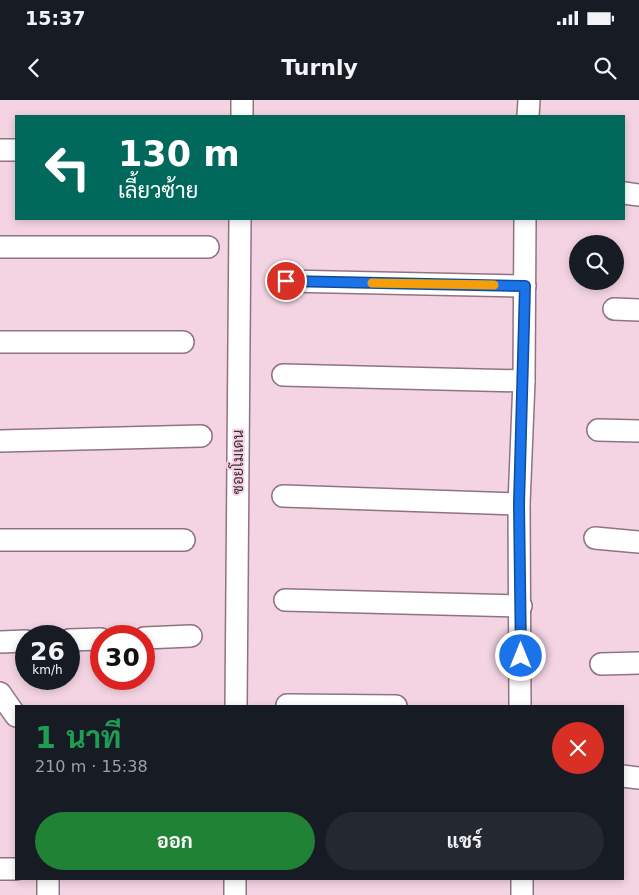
<!DOCTYPE html>
<html lang="th">
<head>
<meta charset="utf-8">
<style>
	:root { --surface:#171b24; --page:#242831; --text:#f1f3f6; --muted:#9ea1a6; --accent:#1f8235 }
	body { margin:0; font-family:"DejaVu Sans",Sarabun,sans-serif; background:var(--page); color:var(--text); height:100vh; display:flex; flex-direction:column; font-size:19px; white-space:nowrap }
	* { box-sizing:border-box; margin:0 }
	p { font-size:16px; color:var(--muted) }
	.icon { flex:none; width:28px; height:28px; fill:none; stroke:currentColor; stroke-width:2; stroke-linecap:round; stroke-linejoin:round }
	.map { position:relative; flex:1; overflow:hidden }
	.drawer { position:absolute; left:15px; top:605px; width:609px; height:175px; display:flex; flex-direction:column; background:var(--surface); border-radius:0px; box-shadow:0 2px 8px #0003 }
	.drawer>* { flex:none }
	.top-card { position:absolute; left:15px; top:15px; width:610px; height:105px; border-radius:0px; box-shadow:0 2px 8px #0003; background:#00695c; color:#fff; overflow:hidden }
	.tools { position:absolute; left:569px; top:135px; display:grid; gap:10px }
	.tools a { display:grid; place-items:center; width:55px; height:55px; border-radius:50%; background:var(--surface); box-shadow:0 2px 8px #0003; font-size:25px }
	.speed { position:absolute; left:15px; top:525px; display:flex; gap:10px; font-size:25px; font-weight:700; text-align:center }
	.speed>* { display:grid; place-content:center; width:65px; height:65px; border-radius:50%; background:var(--surface); box-shadow:0 2px 8px #0003; line-height:1 }
	.speed small { font-size:12px; font-weight:400 }
	.speed .limit { border:8px solid #d22; background:#fff; color:#111 }
	.pin { position:absolute; display:grid; place-items:center; width:42px; height:42px; color:#fff; margin:-21px; border:2px solid #fff; border-radius:50%; box-shadow:0 1px 5px #0007 }
	.me { position:absolute; width:55px; margin:-28px; rotate:0deg; stroke-linejoin:round; filter:drop-shadow(0 0 4px #0008) }
	.turn { display:flex; align-items:center; gap:18px; height:105px; padding:0 20px; font-size:22px }
	.turn .icon { width:65px; height:65px; stroke-width:2.5 }
	.turn b { display:block; font-size:35px; line-height:42px }
	.round { display:grid; place-items:center; flex:none; width:52px; height:52px; border-radius:26px; background:var(--page) }
	.head { display:flex; align-items:center; justify-content:space-between; height:85px; padding:0 20px }
	h1 { font-size:30px; font-weight:700; line-height:38px; color:#1e9e55 }
	.button { display:flex; gap:10px; margin-top:auto; padding:10px 20px }
	.button a { flex:1; height:58px; border-radius:30px; background:var(--accent); color:#fff; font-size:20px; font-weight:700; line-height:58px; text-align:center }
	.button a+a { background:var(--page); color:var(--text) }
	.status { display:flex; justify-content:space-between; align-items:center; height:35px; padding:0 25px; background:var(--surface); direction:ltr }
	.status svg { height:14px; fill:currentColor }
	header { display:flex; justify-content:space-between; align-items:center; height:65px; padding:0 20px; background:var(--surface); font-size:22px; font-weight:700 }
	.map>svg:first-child { display:block }
</style>
</head>
<body>
<div class="status"><b>15:37</b><svg viewBox="0 0 49 12"><path d="M0 12V9h3v3zM5 12V6h3v6zM10 12V3h3v9zM15 12V0h3v12zM26 1h20v11H26zM47 4h2v5h-2z"/></svg></div>
<header><svg class="icon" aria-label="back" viewBox="0 0 24 24"><path d="M15 5l-7 7 7 7"/></svg>Turnly<svg class="icon" aria-label="search" viewBox="0 0 24 24"><circle cx="10" cy="10" r="6"/><path d="M15 15l6 6"/></svg></header>
<div class="map">
<svg width="639" height="795" viewBox="0 0 639 795">
	<rect width="100%" height="100%" fill="#f4d4e3"/>
	<g fill="none" stroke-linecap="round" stroke-linejoin="round">
		<defs>
			<g id="street">
				<polyline points="242,16 242,0"/>
				<polyline points="528,16 529,0"/>
				<polyline points="0,50 16,50"/>
				<polyline points="624,93 639,95"/>
				<polyline points="0,147 208,147"/>
				<polyline points="286,181 525,186"/>
				<polyline points="614,209 639,210"/>
				<polyline points="0,242 183,242"/>
				<polyline points="283,275 524,281"/>
				<polyline points="598,330 639,331"/>
				<polyline points="0,341 201,336"/>
				<polyline points="283,396 519,404"/>
				<polyline points="595,438 639,442"/>
				<polyline points="0,440 184,440"/>
				<polyline points="285,500 521,506"/>
				<polyline points="144,538 191,536"/>
				<polyline points="69,540 101,539"/>
				<polyline points="0,542 26,541"/>
				<polyline points="601,564 639,563"/>
				<polyline points="0,593 16,616"/>
				<polyline points="287,605 396,606"/>
				<polyline points="236,606 240,119"/>
				<polyline points="520,606 519,404 524,281 525,119"/>
				<polyline points="622,676 639,678"/>
				<polyline points="0,769 16,769"/>
				<polyline points="48,779 48,795"/>
				<polyline points="235,795 235,779"/>
				<polyline points="522,795 522,779"/>
			</g>
		</defs>
		<use href="#street" stroke="#907381" stroke-width="24"/>
		<use href="#street" stroke="#fff" stroke-width="21"/>
	</g>
	<g fill="none" stroke-linecap="round" stroke-linejoin="round">
		<defs>
			<polyline id="route" points="286,181 525,186 519,404 521,556"/>
		</defs>
		<use href="#route" stroke="#114b97" stroke-width="12"/>
		<use href="#route" stroke="#1a73e8" stroke-width="9"/>
		<polyline stroke="#f59e0b" stroke-width="9" points="372,183 494,185"/>
	</g>
	<g text-anchor="middle" dominant-baseline="central" stroke-width="4" stroke-linejoin="round" paint-order="stroke">
		<g font-size="15" fill="#3a2e33" stroke="#f4d4e3">
			<text transform="translate(238 362) rotate(-90)">ซอยโมเดน</text>
		</g>
	</g>
</svg>
<div class="tools">
<a><svg class="icon" aria-label="search" viewBox="0 0 24 24"><circle cx="10" cy="10" r="6"/><path d="M15 15l6 6"/></svg></a>
</div>
<div class="speed"><div>26<small>km/h</small></div><div class="limit">30</div></div>
<div class="pin" style="left:286px;top:181px;background:#d93025"><svg class="icon" aria-label="arrive" viewBox="0 0 24 24"><path d="M6 21V4h12l-3 4 3 4H6"/></svg></div>
<svg class="me" style="left:521px;top:556px" viewBox="-20 -20 40 40"><circle r="17" fill="#1a73e8" stroke="#fff" stroke-width="3"/><path d="M0-11L8 9 0 5-8 9z" fill="#fff"/></svg>
<div class="top-card">
<div class="turn"><svg class="icon" aria-label="left" viewBox="0 0 24 24"><path d="M17 20v-9H6M10 6l-5 5 5 5"/></svg><div><b>130 m</b>เลี้ยวซ้าย</div></div>
</div>
<section class="drawer">
<div class="head"><div><h1>1 นาที</h1><p>210 m · 15:38</p></div><a class="round" style="background:#d93025;color:#fff"><svg class="icon" aria-label="close" viewBox="0 0 24 24"><path d="M6 6l12 12M18 6L6 18"/></svg></a></div>
<div class="button"><a>ออก</a><a>แชร์</a></div>
</section>
</div>
</body>
</html>
